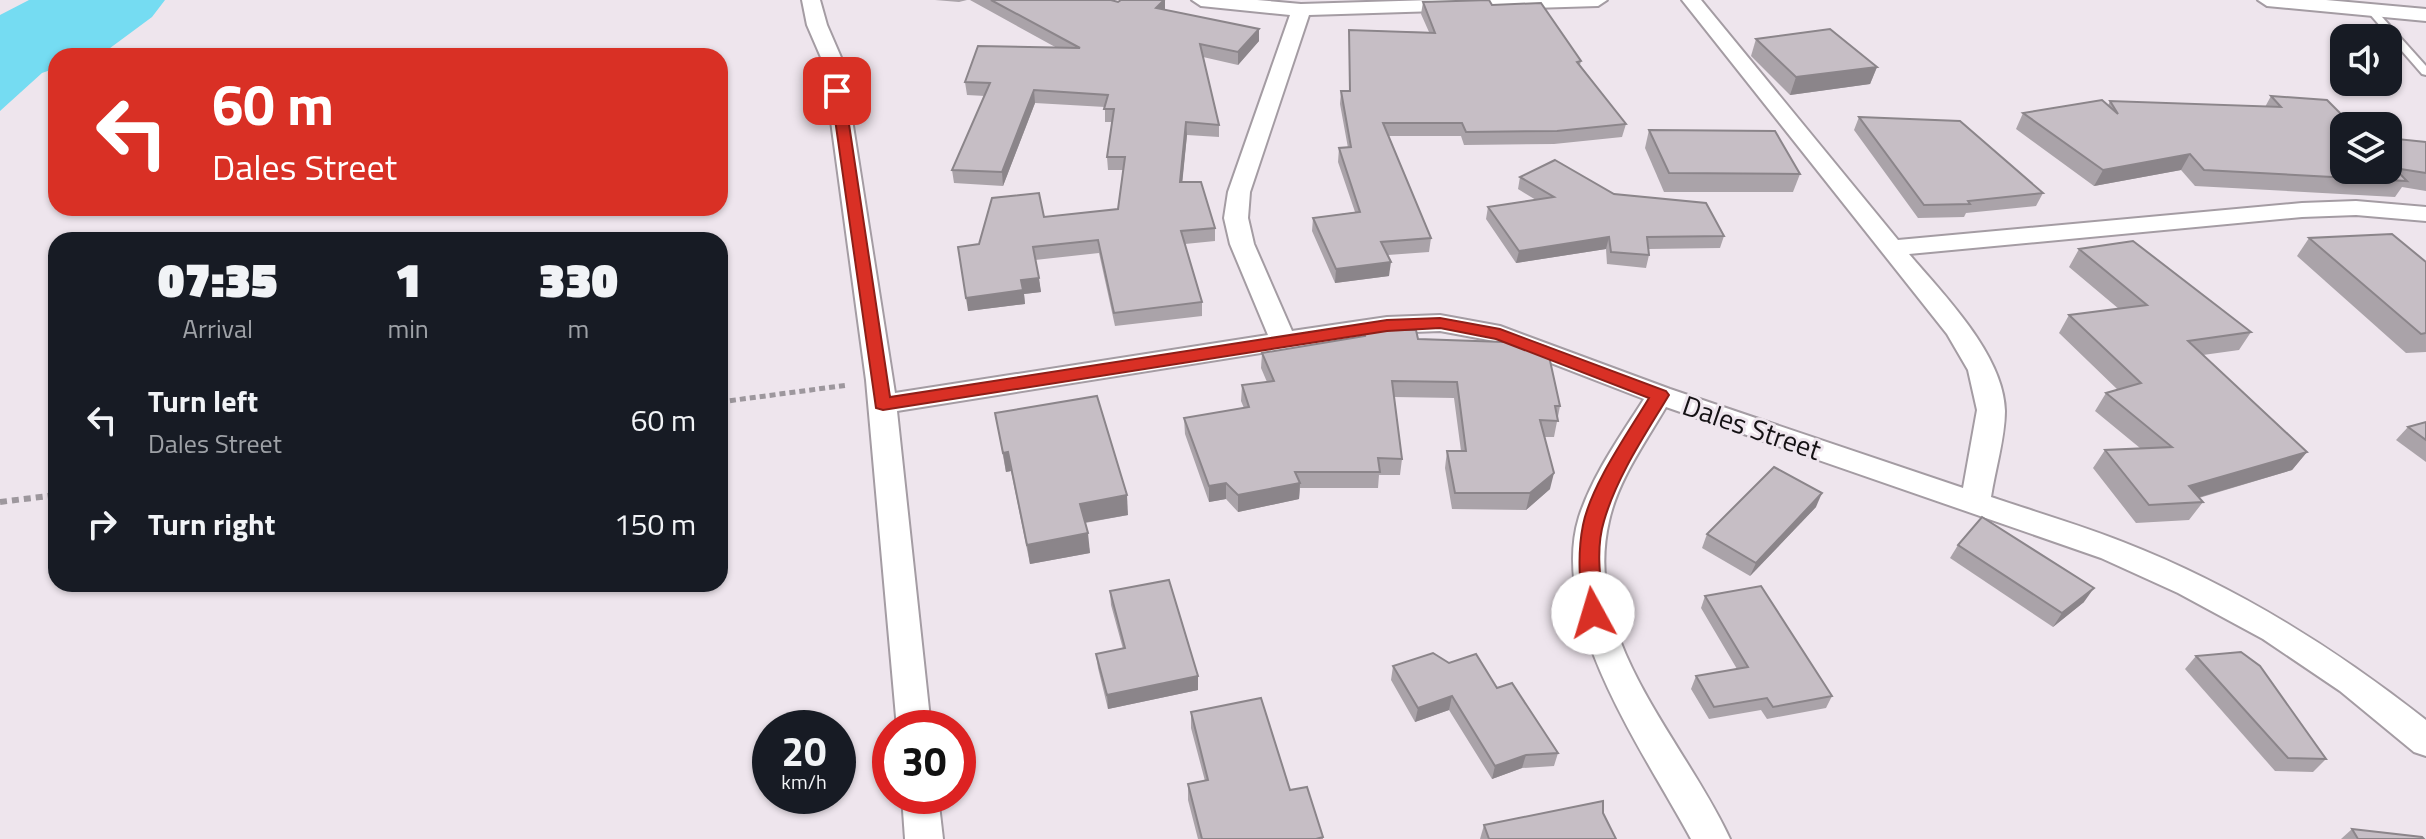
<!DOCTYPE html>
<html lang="en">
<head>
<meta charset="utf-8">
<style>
	:root { --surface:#171b24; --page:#20242c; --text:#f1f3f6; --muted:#9ea1a6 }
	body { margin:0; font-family:"Titillium Web",sans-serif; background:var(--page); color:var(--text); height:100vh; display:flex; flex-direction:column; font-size:30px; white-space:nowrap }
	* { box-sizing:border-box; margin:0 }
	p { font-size:26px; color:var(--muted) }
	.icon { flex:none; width:44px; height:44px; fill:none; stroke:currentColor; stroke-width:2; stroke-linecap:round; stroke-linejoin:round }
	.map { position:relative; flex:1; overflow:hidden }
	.sheet { position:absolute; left:48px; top:232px; width:680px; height:360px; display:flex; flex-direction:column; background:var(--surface); border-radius:24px; box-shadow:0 2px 6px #0004 }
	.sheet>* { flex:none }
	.top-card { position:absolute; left:48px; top:48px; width:680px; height:168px; border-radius:24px; box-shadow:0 2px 6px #0004; background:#d93025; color:#fff; overflow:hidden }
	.tools { position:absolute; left:2330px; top:24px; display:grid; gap:16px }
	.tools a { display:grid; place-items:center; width:72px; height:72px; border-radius:16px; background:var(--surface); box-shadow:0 2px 6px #0004; font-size:40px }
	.speed { position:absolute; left:752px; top:710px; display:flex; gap:16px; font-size:40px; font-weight:700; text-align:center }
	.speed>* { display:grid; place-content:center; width:104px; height:104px; border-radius:50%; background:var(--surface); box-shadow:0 2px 6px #0004; line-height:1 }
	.speed small { font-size:20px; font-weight:400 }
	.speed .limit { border:12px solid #d22; background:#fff; color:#111 }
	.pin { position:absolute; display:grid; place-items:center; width:68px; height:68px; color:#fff; margin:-34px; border-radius:16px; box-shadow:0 4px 12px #0006 }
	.me { position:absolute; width:88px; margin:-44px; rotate:354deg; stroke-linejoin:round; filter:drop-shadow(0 0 6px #0008) }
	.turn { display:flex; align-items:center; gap:28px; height:168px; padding:0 32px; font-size:36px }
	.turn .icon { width:104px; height:104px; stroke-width:2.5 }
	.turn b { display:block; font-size:56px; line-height:68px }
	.eta { display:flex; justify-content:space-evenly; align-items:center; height:136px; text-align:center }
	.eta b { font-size:48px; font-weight:800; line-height:56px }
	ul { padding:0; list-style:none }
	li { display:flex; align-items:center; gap:24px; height:104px; padding:0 32px }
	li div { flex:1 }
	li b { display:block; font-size:30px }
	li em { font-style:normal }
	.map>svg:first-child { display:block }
</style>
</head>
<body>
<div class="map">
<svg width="2426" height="839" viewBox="0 0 2426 839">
	<rect width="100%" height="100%" fill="#eee5ed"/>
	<polygon fill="#75dcf2" points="29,0 165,0 152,17 102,54 56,56 56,68 42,73 0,111 0,15"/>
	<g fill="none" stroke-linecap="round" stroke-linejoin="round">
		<defs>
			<polygon id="lane" points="2368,8 2374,8 2426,66 2426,75 2422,74 2368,12"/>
			<g id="street">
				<path d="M802 0H820L827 25 843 62 895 393 1268 335 1230 244 1224 218 1228 192 1290 15 1201 6 1192 0H1257L1301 4 1432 0H1607L1598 6 1309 15 1250 192 1248 218 1254 244 1292 331 1387 317 1440 315 1500 326 1670 389 1963 488 1977 410 1968 370 1947 334 1682 0H1701L1898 240 2302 203 2356 201 2426 207V221L2356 215 2302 217 1909 254C1943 294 2004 355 2005 411 2005 438 1995 470 1991 497 2035 512 2080 525 2123 542 2234 585 2333 647 2426 720V756L2414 752 2340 691 2263 639 2178 593 2101 558 1666 407C1645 443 1618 480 1609 521 1581 640 1684 739 1730 839H1691C1644 752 1548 618 1579 517 1593 474 1620 437 1644 399L1494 341 1440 331 1387 333 897 411 931 728H897L866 380 823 62 807 25Z"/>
				<polygon points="2258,0 2326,0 2426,9 2426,21 2267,6"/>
				<polygon points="902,796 938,796 943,839 905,839"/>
			</g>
		</defs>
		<use href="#lane" stroke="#a49ca3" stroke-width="4"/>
		<use href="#street" stroke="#a49ca3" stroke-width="4"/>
		<polyline stroke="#9d979d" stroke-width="5" stroke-dasharray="6 4" stroke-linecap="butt" points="720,402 848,385"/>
		<polyline stroke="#9d979d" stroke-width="6" stroke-dasharray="7 5" stroke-linecap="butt" points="0,502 56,495"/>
		<use href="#lane" fill="#fff" fill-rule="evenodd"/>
		<use href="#street" fill="#fff" fill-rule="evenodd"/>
	</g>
	<g fill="#aaa3a9">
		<polygon points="935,0 967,0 959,2"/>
		<polygon points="970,0 1111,0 1118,2 1165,0 1165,10 1259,41 1238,65 1203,57 1219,125 1219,137 1187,135 1182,182 1215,228 1215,241 1185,244 1202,302 1202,316 1115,326 1099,253 1035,260 1041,292 1024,294 1025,304 968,311 979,244 1044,217 1118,209 1123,170 1108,170 1107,157 1112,122 1105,122 1105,107 1035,103 1003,186 954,183 952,170 985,96 967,95 965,82 1057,48"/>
		<polygon points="1423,2 1492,5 1581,61 1580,65 1626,124 1622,137 1554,144 1464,145 1461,136 1388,136 1431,238 1429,252 1388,255 1389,276 1335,283 1312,231 1313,218 1355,212 1338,162 1339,148 1348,148 1340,104 1341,91 1349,91 1349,30 1429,32 1421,14"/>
		<polygon points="1756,39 1877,67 1870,84 1790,95 1751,56"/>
		<polygon points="2271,96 2344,170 2426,142 2426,191 2402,187 2395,197 2195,186 2181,170 2094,186 2016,129 2023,113 2108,106 2110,101 2265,107"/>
		<polygon points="1859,117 2043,193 2036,206 1966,213 1964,217 1918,218 1854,130"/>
		<polygon points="1649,130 1800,174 1793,192 1664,192 1645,148"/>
		<polygon points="1520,177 1724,236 1720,248 1649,249 1649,255 1646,268 1607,264 1606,249 1516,263 1486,219 1488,207 1536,200 1518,189"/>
		<polygon points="2309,238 2426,262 2426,352 2406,353 2297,256"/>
		<polygon points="2079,249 2251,332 2239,350 2203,355 2307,452 2292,470 2199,498 2203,502 2189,520 2136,523 2093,468 2105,450 2140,448 2095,411 2106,393 2118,390 2059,333 2069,315 2119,309 2069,267"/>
		<polygon points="1364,330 1418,339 1560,406 1554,437 1545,437 1550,489 1526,510 1452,509 1445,468 1447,451 1461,451 1454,398 1394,397 1402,459 1400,475 1379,475 1378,488 1300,488 1299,499 1238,512 1226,499 1209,502 1185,434 1184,418 1244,408 1241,401 1242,385 1267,382 1261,368 1262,353 1363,336"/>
		<polygon points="995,413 1128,515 1085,523 1090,553 1030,564 1011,471 1006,472"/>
		<polygon points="2426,422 2426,462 2396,440 2408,427"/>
		<polygon points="1816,507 1750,576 1702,548 1707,534"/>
		<polygon points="1958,545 2084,602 2053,627 1950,558"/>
		<polygon points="1110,591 1198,690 1108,709 1098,668 1096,654 1123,649 1111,605"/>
		<polygon points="1705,596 1832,696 1826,708 1767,719 1761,710 1709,719 1691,689 1696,676 1737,669 1701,608"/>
		<polygon points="2196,656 2326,759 2313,772 2275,771 2185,669"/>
		<polygon points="1449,663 1497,688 1558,753 1554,766 1522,768 1492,779 1449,710 1415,722 1391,680 1393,666"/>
		<polygon points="1191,712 1290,790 1323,837 1323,839 1198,839 1188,800 1188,784 1205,781 1191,728"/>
		<polygon points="1603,813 1616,839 1480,839 1484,825"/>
		<polygon points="2352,829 2424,839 2341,839"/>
	</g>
	<g fill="#8b858a">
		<polygon points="1165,0 1165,12 1156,8"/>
		<polygon points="1259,29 1259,41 1238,65 1238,52"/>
		<polygon points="1877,67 1870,84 1790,95 1796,77"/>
		<polygon points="1034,90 1035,103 1003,186 1002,172"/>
		<polygon points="1186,122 1187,135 1181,195 1180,182"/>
		<polygon points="2190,154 2181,170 2094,186 2103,170"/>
		<polygon points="1609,237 1606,249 1516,263 1519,251"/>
		<polygon points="1391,262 1389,276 1335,283 1336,269"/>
		<polygon points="1039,278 1041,292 1024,294 1025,304 968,311 966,298 1021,280"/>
		<polygon points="1008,452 1011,471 1006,472 1003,453"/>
		<polygon points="2307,452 2292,470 2176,504 2189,486"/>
		<polygon points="1554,473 1550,489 1526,510 1530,493"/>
		<polygon points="1226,483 1226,499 1209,502 1209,486"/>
		<polygon points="1300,483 1299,499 1238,512 1238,495"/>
		<polygon points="1822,493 1816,507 1750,576 1756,563"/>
		<polygon points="1127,495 1128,515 1082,523 1080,504"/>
		<polygon points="1088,533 1090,553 1030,564 1027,545"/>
		<polygon points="2094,588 2084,602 2053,627 2062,613"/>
		<polygon points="1198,676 1198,690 1108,709 1107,695"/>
		<polygon points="1452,696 1449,710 1415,722 1418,708"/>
		<polygon points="1526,755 1522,768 1492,779 1495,766"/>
	</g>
	<g fill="#c6bec5" stroke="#8b858a" stroke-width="2">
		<polygon points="991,0 1111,0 1118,2 1121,0 1164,0 1156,8 1259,29 1238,52 1200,44 1219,125 1186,122 1180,182 1201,182 1215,228 1181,231 1202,302 1114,313 1098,240 1033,247 1039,278 1021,280 1023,290 966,298 958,247 979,244 992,198 1039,193 1044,217 1118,209 1125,157 1107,157 1114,109 1104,109 1108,95 1034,90 1002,172 952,170 990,83 965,82 978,46 1080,48"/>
		<polygon points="1489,0 1492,5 1541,3 1581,61 1577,62 1626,124 1557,131 1466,132 1462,123 1383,123 1431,238 1381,242 1391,262 1336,269 1313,218 1360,212 1339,148 1351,147 1341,91 1350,91 1349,30 1435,33 1423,2"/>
		<polygon points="1830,29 1877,67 1796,77 1756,39"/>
		<polygon points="2271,96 2327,100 2353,126 2344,126 2344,170 2388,170 2388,138 2426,142 2426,173 2394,168 2407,181 2204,170 2190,154 2103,170 2023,113 2102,100 2118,114 2110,101 2281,107"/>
		<polygon points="1859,117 1960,121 2043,193 1968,201 1970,204 1924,205"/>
		<polygon points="1649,130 1775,131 1800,174 1669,173"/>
		<polygon points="1555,160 1614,194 1706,203 1724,236 1647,237 1649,255 1611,252 1609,237 1519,251 1488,207 1554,197 1520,177"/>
		<polygon points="2392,234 2426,262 2426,333 2421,334 2309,238"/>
		<polygon points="2133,241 2251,332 2188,341 2307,452 2189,486 2203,502 2149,505 2105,450 2172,447 2106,393 2141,383 2069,315 2147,305 2079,249"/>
		<polygon points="1364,330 1416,330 1418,339 1536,343 1547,347 1560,406 1555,406 1558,421 1540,420 1554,473 1530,493 1455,493 1447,451 1466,451 1457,382 1392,381 1402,459 1378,458 1380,472 1295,472 1300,483 1238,495 1226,483 1209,486 1184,418 1249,407 1242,385 1274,381 1262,353 1365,336"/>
		<polygon points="1097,396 1127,495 1080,504 1088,533 1027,545 1008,452 1003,453 995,413"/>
		<polygon points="2426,422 2426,440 2408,427"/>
		<polygon points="1774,467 1822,493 1756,563 1707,534"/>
		<polygon points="1982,517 2094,588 2062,613 1958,545"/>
		<polygon points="1169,580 1198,676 1107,695 1096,654 1125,648 1110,591"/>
		<polygon points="1761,586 1832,696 1773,707 1767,698 1714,707 1696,676 1748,667 1705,596"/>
		<polygon points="2241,652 2260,666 2326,759 2288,758 2196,656"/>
		<polygon points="1433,653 1449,663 1476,654 1497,688 1512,683 1558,753 1526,755 1495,766 1452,696 1418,708 1393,666"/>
		<polygon points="1261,698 1290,790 1307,787 1323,837 1316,839 1202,839 1188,784 1208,780 1191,712"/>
		<polygon points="1603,801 1603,813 1616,839 1489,839 1484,825"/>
		<polygon points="2352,829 2422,837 2424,839 2358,839"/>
	</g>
	<path fill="#d93025" stroke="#8d1f18" stroke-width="2" d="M837 87 844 91 890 397 1387 320 1440 318 1500 329 1666 391 1669 395C1645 435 1617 476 1604 521 1595 550 1601 583 1604 613L1601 618 1593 621 1586 618 1583 613C1580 583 1577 555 1583 525 1591 485 1628 433 1649 398L1496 339 1440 328 1387 331 883 410 876 408 831 91Z"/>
	<g text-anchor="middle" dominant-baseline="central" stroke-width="6" stroke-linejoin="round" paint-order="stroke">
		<g font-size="28" fill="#141114" stroke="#eee5ed">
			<text transform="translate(1752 427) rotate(19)">Dales Street</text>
		</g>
	</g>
</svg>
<div class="tools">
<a><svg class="icon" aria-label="sound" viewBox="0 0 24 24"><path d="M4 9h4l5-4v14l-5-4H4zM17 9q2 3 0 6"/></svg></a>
<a><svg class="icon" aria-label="layers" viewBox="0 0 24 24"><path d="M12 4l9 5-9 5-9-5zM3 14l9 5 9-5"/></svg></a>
</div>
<div class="speed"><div>20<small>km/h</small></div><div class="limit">30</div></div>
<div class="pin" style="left:837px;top:91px;background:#d93025"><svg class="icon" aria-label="arrive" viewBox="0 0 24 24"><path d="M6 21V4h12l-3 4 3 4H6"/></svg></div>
<svg class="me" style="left:1593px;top:613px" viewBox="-20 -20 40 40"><circle r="19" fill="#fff"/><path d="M0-13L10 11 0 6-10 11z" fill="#d93025"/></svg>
<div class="top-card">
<div class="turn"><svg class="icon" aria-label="left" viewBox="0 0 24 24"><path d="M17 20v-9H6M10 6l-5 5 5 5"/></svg><div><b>60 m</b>Dales Street</div></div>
</div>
<section class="sheet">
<div class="eta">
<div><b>07:35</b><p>Arrival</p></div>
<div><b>1</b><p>min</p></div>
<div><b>330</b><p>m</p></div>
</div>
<ul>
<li><svg class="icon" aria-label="left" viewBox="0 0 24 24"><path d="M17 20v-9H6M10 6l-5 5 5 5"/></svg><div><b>Turn left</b><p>Dales Street</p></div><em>60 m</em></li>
<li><svg class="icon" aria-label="right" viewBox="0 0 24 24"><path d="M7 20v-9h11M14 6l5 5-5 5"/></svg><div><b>Turn right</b></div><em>150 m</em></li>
</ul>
</section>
</div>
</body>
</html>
